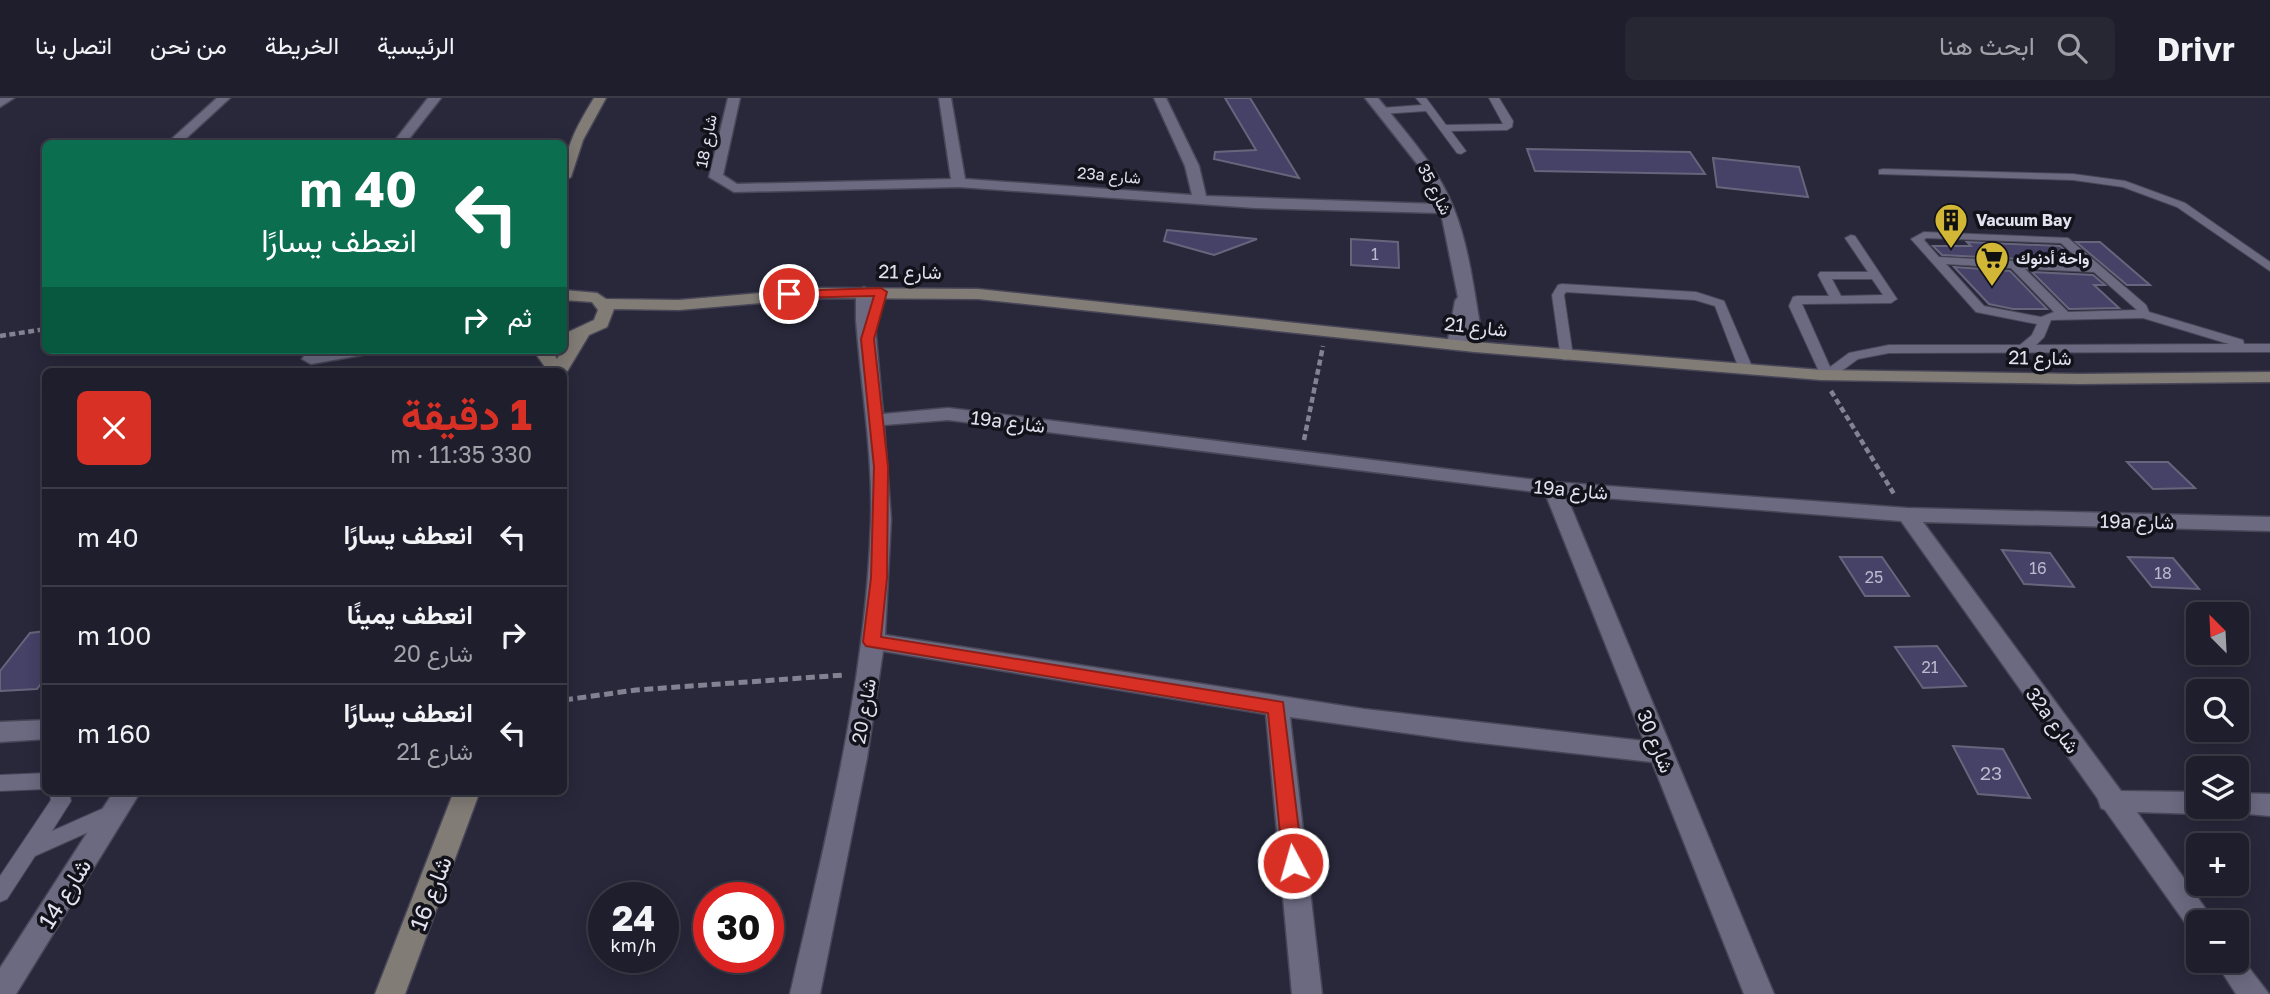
<!DOCTYPE html>
<html lang="ar">
<head>
<meta charset="utf-8">
<style>
	:root { --surface:#1f1e2c; --page:#272734; --text:#f1f3f6; --muted:#a1a2a9; --line:#3c3c48; --accent:#d93025 }
	body { margin:0; font-family:"Golos Text",Vazirmatn,sans-serif; background:var(--page); color:var(--text); direction:rtl; height:100vh; display:flex; flex-direction:column; font-size:26px; white-space:nowrap }
	* { box-sizing:border-box; margin:0 }
	p { font-size:23px; color:var(--muted) }
	.icon { flex:none; width:38px; height:38px; fill:none; stroke:currentColor; stroke-width:2; stroke-linecap:round; stroke-linejoin:round }
	.map { position:relative; flex:1; overflow:hidden; direction:ltr }
	.side { position:absolute; left:42px; top:270px; width:525px; height:427px; display:flex; flex-direction:column; background:var(--surface); border-radius:10px; box-shadow:0 4px 18px #0003,0 0 0 2px var(--line); direction:rtl }
	.side>* { flex:none }
	.top-card { position:absolute; left:42px; top:42px; width:525px; height:214px; border-radius:10px; box-shadow:0 4px 18px #0003,0 0 0 2px var(--line); direction:rtl; background:#0b6e4f; color:#fff; overflow:hidden }
	.needle { width:46px; rotate:336deg }
	.controls { position:absolute; left:2186px; top:504px; display:grid; gap:14px }
	.controls a { display:grid; place-items:center; width:63px; height:63px; border-radius:10px; background:var(--surface); box-shadow:0 4px 18px #0003,0 0 0 2px var(--line); font-size:35px }
	.speed { position:absolute; left:588px; top:784px; display:flex; gap:14px; font-size:35px; font-weight:700; text-align:center }
	.speed>* { display:grid; place-content:center; width:91px; height:91px; border-radius:50%; background:var(--surface); box-shadow:0 4px 18px #0003,0 0 0 2px var(--line); line-height:1 }
	.speed small { font-size:18px; font-weight:400 }
	.speed .limit { border:10px solid #d22; background:#fff; color:#111 }
	.pin { position:absolute; display:grid; place-items:center; width:60px; height:60px; color:#fff; margin:-30px; border:4px solid #fff; border-radius:50%; box-shadow:0 2px 7px #0007 }
	.me { position:absolute; width:77px; margin:-38px; rotate:354deg; stroke-linejoin:round; filter:drop-shadow(0 0 5px #0008) }
	.turn { display:flex; align-items:center; gap:24px; height:147px; padding:0 35px; font-size:32px }
	.turn .icon { width:91px; height:91px; stroke-width:2.5 }
	.turn b { display:block; font-size:49px; line-height:60px }
	.then { display:flex; align-items:center; height:66px; padding:0 35px; background:#0003; gap:14px; font-size:26px }
	.round { display:grid; place-items:center; flex:none; width:74px; height:74px; border-radius:10px; background:var(--page) }
	.headline { display:flex; align-items:center; justify-content:space-between; height:119px; padding:0 35px }
	h1 { font-size:42px; font-weight:700; line-height:52px; color:var(--accent) }
	ul { padding:0; list-style:none }
	li { display:flex; align-items:center; gap:21px; height:98px; padding:0 35px; border-top:2px solid var(--line) }
	li div { flex:1 }
	li b { display:block; font-size:26px }
	li em { font-style:normal }
	header { display:flex; align-items:center; gap:42px; box-sizing:border-box; height:98px; padding:0 35px; background:var(--surface); border-bottom:2px solid var(--line) }
	header strong { font-size:33px }
	nav { display:flex; gap:38px; margin-inline-start:auto; font-size:24px }
	.search { width:490px; height:63px; background:var(--page); display:flex; align-items:center; gap:18px; box-sizing:border-box; padding:0 24px; border-radius:10px; color:var(--muted); font-size:26px }
	.map>svg:first-child { display:block }
</style>
</head>
<body>
<header>
<strong>Drivr</strong>
<div class="search"><svg class="icon" aria-label="search" viewBox="0 0 24 24"><circle cx="10" cy="10" r="6"/><path d="M15 15l6 6"/></svg>ابحث هنا</div>
<nav><a>الرئيسية</a><a>الخريطة</a><a>من نحن</a><a>اتصل بنا</a></nav>
</header>
<div class="map">
<svg width="2270" height="896" viewBox="0 0 2270 896">
	<rect width="100%" height="100%" fill="#29283b"/>
	<g fill="#454167" stroke="#67657c" stroke-width="2">
		<polygon points="1225,0 1250,0 1299,80 1214,61 1215,54 1256,52"/>
		<polygon points="1527,51 1690,54 1705,76 1535,73"/>
		<polygon points="1713,60 1799,69 1808,99 1717,89"/>
		<polygon points="1167,132 1257,141 1214,157 1164,143"/>
		<polygon points="1351,141 1398,144 1399,170 1351,167"/>
		<polygon points="1967,144 2060,148 2078,164 1942,157 1933,148 1971,148"/>
		<polygon points="2076,144 2100,144 2150,187 2127,187"/>
		<polygon points="1954,169 2010,173 2047,211 2013,211 1989,206"/>
		<polygon points="2032,174 2093,177 2105,187 2094,187 2119,210 2069,211"/>
		<polygon points="2127,364 2168,364 2195,390 2153,391"/>
		<polygon points="2002,452 2050,455 2074,489 2024,486"/>
		<polygon points="1840,459 1882,459 1909,498 1865,498"/>
		<polygon points="2128,459 2173,460 2199,491 2152,489"/>
		<polygon points="46,533 46,579 37,591 0,593 0,573 30,535"/>
		<polygon points="1937,548 1966,588 1923,590 1895,549"/>
		<polygon points="1953,648 2003,651 2030,700 1978,696"/>
	</g>
	<g fill="none" stroke-linecap="round" stroke-linejoin="round">
		<defs>
			<g id="lane">
				<polygon points="1416,0 1426,0 1446,27 1503,26 1489,0 1499,0 1513,23 1512,29 1507,32 1451,33 1466,53 1461,56 1457,55 1426,13 1381,16 1376,13 1381,10 1422,7"/>
				<polygon points="1883,71 2073,76 2125,83 2185,105 2270,164 2270,173 2177,109 2123,89 2073,82 1879,76 1879,72"/>
				<path d="M1924 134 2068 140 2146 207 2149 214 2243 242 2244 246H2270V254L1889 255 1858 261 1832 280H1822L1789 208 1793 199 1797 198H1829L1818 177 1820 174H1868L1845 140 1851 137 1855 138 1897 201 1891 205 1802 206 1830 269 1849 255 1889 247H2020L2032 237 2037 226 1976 214 1911 141ZM1926 140 2061 145 2085 167 1939 159 1924 142ZM1946 166 2011 170 2054 214 2041 219 1984 208ZM2025 171 2094 174 2137 212 2068 214ZM1832 181H1872L1883 197 1841 198ZM2143 220 2229 246 2036 247 2044 239 2051 222Z"/>
				<polygon points="1562,186 1696,194 1724,203 1753,271 1746,275 1739,271 1715,208 1695,202 1566,194 1564,197 1573,258 1566,262 1561,261 1552,197 1558,187"/>
				<polygon points="46,675 46,691 0,693 0,677"/>
				<polygon points="49,693 69,693 71,703 52,733 113,706 120,708 123,714 120,720 35,758 7,801 0,804 0,778 51,702"/>
			</g>
			<g id="street">
				<polygon points="0,0 14,0 0,9"/>
				<polygon points="217,0 230,0 180,46 166,46"/>
				<polygon points="428,0 441,0 405,46 392,46"/>
				<path d="M728 0H740L723 77 737 86 951 81 939 0H951L965 81 1192 97 1185 68 1154 0H1166L1199 68 1206 98 1437 106 1418 67 1365 0H1378C1406 35 1438 69 1454 111 1471 154 1475 204 1484 249L1475 254 1469 253 1465 242 1462 251 1456 252 1447 247 1455 203 1458 199 1441 115 1255 110 959 89 734 94 709 79Z"/>
				<path d="M864 189 872 194 883 316 948 310 1553 384 1907 410 2270 419V433L1923 424 2121 693 2198 694V709H2209L2198 716 2137 714 2215 824H2198V835L2191 833 2105 712 2101 710 2098 701 1901 423 1566 397 1774 896H1744L1652 664 1463 643 1290 619 1322 896H1292L1266 616 883 553 867 660 820 896H790C826 740 866 583 871 423 873 356 861 289 856 222V194ZM948 322 1545 395 1644 643 1364 611 885 537 891 421 884 327Z"/>
				<polygon points="332,252 371,252 362,257 311,266 302,261 305,257"/>
				<polygon points="46,622 46,641 0,644 0,624"/>
				<polygon points="114,693 141,693 16,896 0,896 0,870"/>
				<polygon points="2236,695 2270,696 2270,718 2227,714 2224,709 2236,709"/>
				<polygon points="2236,853 2269,896 2236,896 2215,863 2236,863"/>
			</g>
			<g id="secondary">
				<path d="M594 0H606L583 42 571 79 564 83C564 50 577 28 594 0Z"/>
				<polygon points="820,190 978,191 1475,244 1821,272 2079,276 2270,274 2270,284 2079,286 1821,282 1475,254 978,201 820,200 679,212 614,211 607,229 589,237 565,277 564,273 548,273 533,252 551,252 557,261 566,247 564,247 564,236 594,222 598,212 592,204 564,202 564,192 597,195 606,201 679,202"/>
				<polygon points="454,693 480,693 405,896 375,896"/>
			</g>
		</defs>
		<use href="#lane" stroke="#484657" stroke-width="2"/>
		<use href="#street" stroke="#484657" stroke-width="3"/>
		<use href="#secondary" stroke="#484657" stroke-width="3"/>
		<g stroke="#838292" stroke-width="4.5" stroke-dasharray="6 3.5" stroke-linecap="butt">
			<polyline points="0,238 46,231"/>
			<polyline points="1831,293 1894,396"/>
			<polyline points="1304,342 1323,248"/>
		</g>
		<polyline stroke="#838292" stroke-width="5" stroke-dasharray="9 4.5" stroke-linecap="butt" points="564,602 636,592 844,577"/>
		<use href="#lane" fill="#6b6a81" fill-rule="evenodd"/>
		<use href="#street" fill="#6b6a81" fill-rule="evenodd"/>
		<use href="#secondary" fill="#827c76" fill-rule="evenodd"/>
	</g>
	<polygon fill="#d93025" stroke="#8d1f18" stroke-width="2" points="881,190 887,194 874,241 888,369 887,480 881,539 1283,604 1303,765 1300,772 1293,774 1286,772 1283,765 1268,615 866,548 863,544 871,480 874,369 861,241 874,198 789,200 783,196 789,193"/>
	<defs>
		<symbol id="building-pin" viewBox="-11 -11 22 30"><path d="M0 17L-7.5 6A9.5 9.5 0 1 1 7.5 6Z" fill="#d2b736" stroke="#12121b"/><path d="M-4-6H4V6H1V3H-1V6H-4ZM-2.5-4.3h1.7v1.8h-1.7ZM.8-4.3h1.7v1.8H.8ZM-2.5-1h1.7V.8h-1.7ZM.8-1h1.7V.8H.8Z" fill="#111"/></symbol>
		<symbol id="supermarket-pin" viewBox="-11 -11 22 30"><path d="M0 17L-7.5 6A9.5 9.5 0 1 1 7.5 6Z" fill="#d2b736" stroke="#12121b"/><path d="M-6-5.5h2.5l.6 2H6L4.5 2H-2.5L-4.4-4H-6ZM-1.5 3.2a1.3 1.3 0 1 0 .1 0ZM3 3.2a1.3 1.3 0 1 0 .1 0Z" fill="#111"/></symbol>
	</defs>
	<g fill-rule="evenodd">
		<use href="#building-pin" x="1932" y="103" width="38" height="52"/>
		<use href="#supermarket-pin" x="1973" y="141" width="38" height="52"/>
	</g>
	<g text-anchor="middle" dominant-baseline="central" stroke-width="7" stroke-linejoin="round" paint-order="stroke">
		<g font-size="16" fill="#e2e1ef" stroke="#12121b">
			<text transform="translate(706 43) rotate(-79)">شارع 18</text>
			<text transform="translate(1109 77) rotate(5)">23a شارع</text>
			<text transform="translate(1435 91) rotate(63)">شارع 35</text>
		</g>
		<g font-size="16" font-weight="bold" fill="#e2e1ef" stroke="#12121b" text-anchor="start">
			<text x="1976" y="122">Vacuum Bay</text>
			<text x="2016" y="160">واحة أدنوك</text>
		</g>
		<g font-size="16" fill="#bbb9cd">
			<text x="1375" y="156">1</text>
			<text x="2038" y="470">16</text>
			<text x="2163" y="475">18</text>
			<text x="1874" y="479">25</text>
			<text x="1930" y="569">21</text>
		</g>
		<g font-size="19" fill="#e2e1ef" stroke="#12121b">
			<text transform="translate(910 173) rotate(1)">شارع 21</text>
			<text transform="translate(1476 228) rotate(6)">شارع 21</text>
			<text transform="translate(2040 259) rotate(1)">شارع 21</text>
			<text transform="translate(1008 323) rotate(7)">19a شارع</text>
			<text transform="translate(1571 391) rotate(5)">19a شارع</text>
			<text transform="translate(2137 423) rotate(1)">19a شارع</text>
			<text transform="translate(863 613) rotate(-80)">شارع 20</text>
			<text transform="translate(2053 622) rotate(54)">32a شارع</text>
			<text transform="translate(1656 643) rotate(68)">شارع 30</text>
		</g>
		<g font-size="19" fill="#bbb9cd">
			<text x="1991" y="674">23</text>
		</g>
		<g font-size="23" fill="#e2e1ef" stroke="#12121b">
			<text transform="translate(64 795) rotate(-58)">شارع 14</text>
			<text transform="translate(430 795) rotate(-69)">شارع 16</text>
		</g>
	</g>
</svg>
<div class="controls">
<a><svg class="needle" viewBox="-14 -14 28 28"><path d="M0-13l5 13h-10z" fill="#e53935"/><path d="M0 13l5-13h-10z" fill="#a1a2a9"/></svg></a>
<a><svg class="icon" aria-label="search" viewBox="0 0 24 24"><circle cx="10" cy="10" r="6"/><path d="M15 15l6 6"/></svg></a>
<a><svg class="icon" aria-label="layers" viewBox="0 0 24 24"><path d="M12 4l9 5-9 5-9-5zM3 14l9 5 9-5"/></svg></a>
<a>+</a>
<a>−</a>
</div>
<div class="speed"><div>24<small>km/h</small></div><div class="limit">30</div></div>
<div class="pin" style="left:789px;top:196px;background:#d93025"><svg class="icon" aria-label="arrive" viewBox="0 0 24 24"><path d="M6 21V4h12l-3 4 3 4H6"/></svg></div>
<svg class="me" style="left:1293px;top:765px" viewBox="-20 -20 40 40"><circle r="17" fill="#d93025" stroke="#fff" stroke-width="3"/><path d="M0-11L8 9 0 5-8 9z" fill="#fff"/></svg>
<div class="top-card">
<div class="turn"><svg class="icon" aria-label="left" viewBox="0 0 24 24"><path d="M17 20v-9H6M10 6l-5 5 5 5"/></svg><div><b>40 m</b>انعطف يسارًا</div></div>
<div class="then">ثم<svg class="icon" aria-label="right" viewBox="0 0 24 24"><path d="M7 20v-9h11M14 6l5 5-5 5"/></svg></div>
</div>
<section class="side">
<div class="headline"><div><h1>1 دقيقة</h1><p>330 m · 11:35</p></div><a class="round" style="background:#d93025;color:#fff"><svg class="icon" aria-label="close" viewBox="0 0 24 24"><path d="M6 6l12 12M18 6L6 18"/></svg></a></div>
<ul>
<li><svg class="icon" aria-label="left" viewBox="0 0 24 24"><path d="M17 20v-9H6M10 6l-5 5 5 5"/></svg><div><b>انعطف يسارًا</b></div><em>40 m</em></li>
<li><svg class="icon" aria-label="right" viewBox="0 0 24 24"><path d="M7 20v-9h11M14 6l5 5-5 5"/></svg><div><b>انعطف يمينًا</b><p>شارع 20</p></div><em>100 m</em></li>
<li><svg class="icon" aria-label="left" viewBox="0 0 24 24"><path d="M17 20v-9H6M10 6l-5 5 5 5"/></svg><div><b>انعطف يسارًا</b><p>شارع 21</p></div><em>160 m</em></li>
</ul>
</section>
</div>
</body>
</html>
